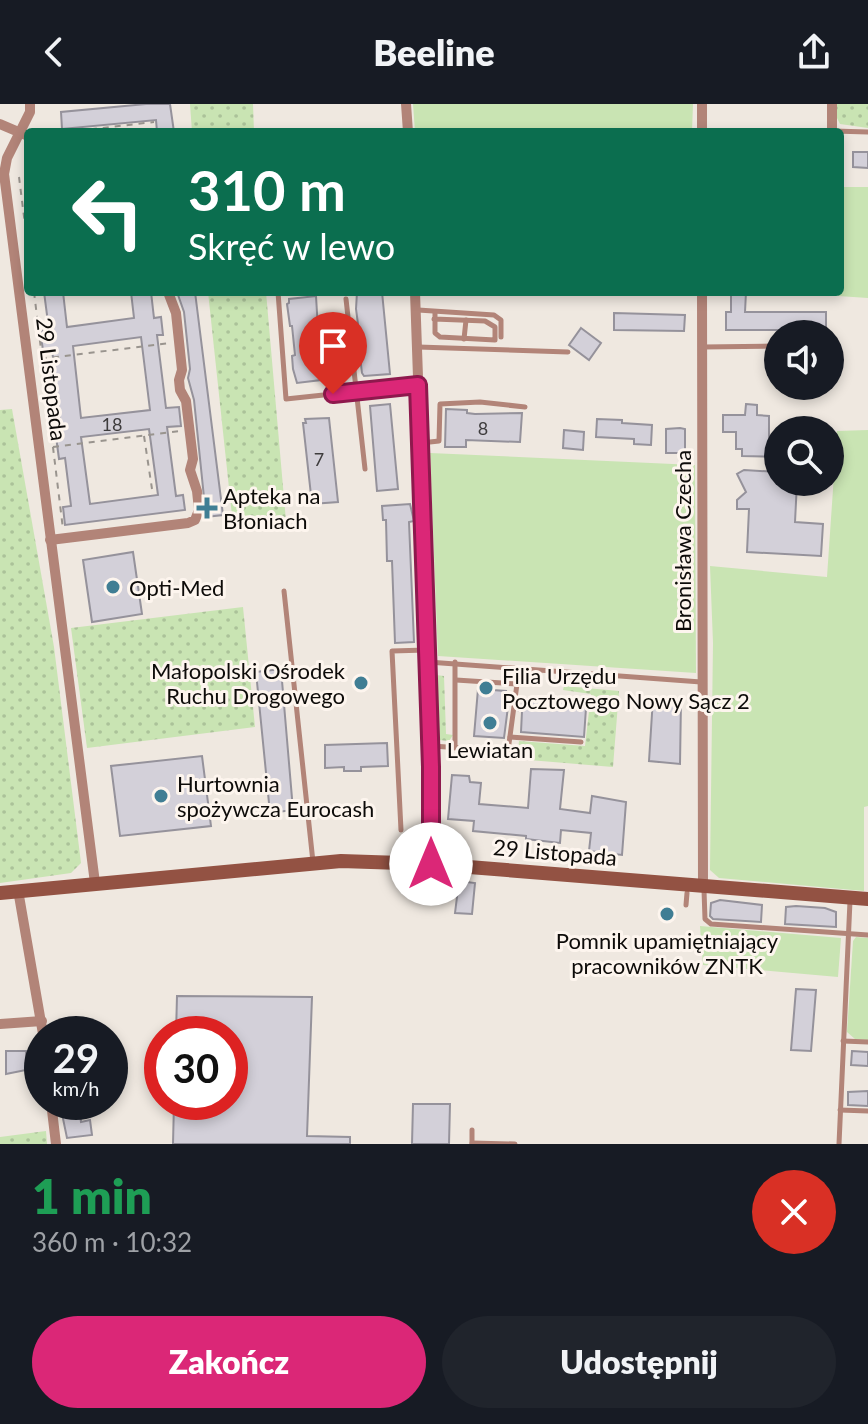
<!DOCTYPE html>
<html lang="pl">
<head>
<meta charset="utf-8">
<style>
	:root { --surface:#171b24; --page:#20242c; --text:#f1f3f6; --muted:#9ea1a6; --accent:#db2777 }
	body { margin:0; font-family:Lato,sans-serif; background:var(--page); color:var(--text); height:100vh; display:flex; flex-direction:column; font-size:30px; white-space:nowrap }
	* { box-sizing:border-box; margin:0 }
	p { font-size:26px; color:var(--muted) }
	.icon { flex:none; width:44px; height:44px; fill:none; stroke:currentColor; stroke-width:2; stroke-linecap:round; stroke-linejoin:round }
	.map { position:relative; height:1040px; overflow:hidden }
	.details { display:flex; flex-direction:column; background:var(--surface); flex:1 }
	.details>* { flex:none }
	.banner { position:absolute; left:24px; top:24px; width:820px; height:168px; border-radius:8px; box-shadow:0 4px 12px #0003; background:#0b6e4f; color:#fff; overflow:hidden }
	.buttons { position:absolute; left:764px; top:216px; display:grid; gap:16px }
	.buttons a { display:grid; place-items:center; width:80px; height:80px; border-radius:50%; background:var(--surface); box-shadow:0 4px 12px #0003; font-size:40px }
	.speed { position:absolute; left:24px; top:912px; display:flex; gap:16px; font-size:40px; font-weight:700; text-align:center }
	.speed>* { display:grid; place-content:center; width:104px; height:104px; border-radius:50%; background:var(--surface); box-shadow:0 4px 12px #0003; line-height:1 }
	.speed small { font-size:20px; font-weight:400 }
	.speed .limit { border:12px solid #d22; background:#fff; color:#111 }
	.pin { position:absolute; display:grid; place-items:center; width:68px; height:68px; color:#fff; margin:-82px -34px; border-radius:50% 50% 50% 0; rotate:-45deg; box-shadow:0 0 8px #0007 }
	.pin .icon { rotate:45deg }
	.me { position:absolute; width:88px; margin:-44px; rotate:0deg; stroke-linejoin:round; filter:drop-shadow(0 0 6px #0008) }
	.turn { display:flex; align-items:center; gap:28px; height:168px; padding:0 32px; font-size:36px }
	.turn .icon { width:104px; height:104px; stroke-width:2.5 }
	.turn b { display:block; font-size:56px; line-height:68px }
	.round { display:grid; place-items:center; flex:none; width:84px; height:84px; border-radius:42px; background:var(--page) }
	.summary { display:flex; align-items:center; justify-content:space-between; height:136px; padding:0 32px }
	h1 { font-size:48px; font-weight:800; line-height:60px; color:#1e9e55 }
	.cta { display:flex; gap:16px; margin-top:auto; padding:16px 32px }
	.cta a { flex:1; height:92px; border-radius:48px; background:var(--accent); color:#fff; font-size:32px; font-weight:800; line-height:92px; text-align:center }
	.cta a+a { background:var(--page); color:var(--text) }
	header { display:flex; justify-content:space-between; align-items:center; height:104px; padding:0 32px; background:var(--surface); font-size:36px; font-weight:800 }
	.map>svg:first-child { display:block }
</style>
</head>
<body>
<header><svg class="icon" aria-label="back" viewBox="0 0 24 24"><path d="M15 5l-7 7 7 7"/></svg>Beeline<svg class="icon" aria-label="share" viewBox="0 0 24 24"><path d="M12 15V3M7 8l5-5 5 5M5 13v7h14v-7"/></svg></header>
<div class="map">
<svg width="868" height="1040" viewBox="0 0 868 1040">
	<defs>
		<pattern id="grass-dots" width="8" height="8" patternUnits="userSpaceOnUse" patternTransform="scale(2)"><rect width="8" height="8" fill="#c9e4b3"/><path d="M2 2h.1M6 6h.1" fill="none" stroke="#abc299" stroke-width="1.8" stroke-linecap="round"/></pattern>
	</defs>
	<rect width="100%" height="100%" fill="#efe8e0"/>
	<g fill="url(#grass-dots)">
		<polygon points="190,0 253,0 254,28 192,28"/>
		<polygon points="834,0 868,0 868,24 840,20 834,8"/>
		<polygon points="208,188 266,188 286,417 233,421"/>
		<polygon points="12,305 54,543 81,759 71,769 0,779 0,306"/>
		<polygon points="243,503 255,623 87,644 71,524"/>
		<polygon points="436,571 444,572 446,630 453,631 449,637 439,636"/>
		<polygon points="564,582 619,587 613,663 517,655 519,637 585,642 591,590 563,586"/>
		<polygon points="46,1027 47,1040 0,1040 0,1033"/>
	</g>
	<g fill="#c9e4b3">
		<polygon points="413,0 693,0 692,28 415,28"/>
		<polygon points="840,83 868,83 868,194 838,192"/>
		<polygon points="868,326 868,702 864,703 864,787 719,774 710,766 713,539 710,462 827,473 837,327"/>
		<polygon points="430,349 695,361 696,569 438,552"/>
		<polygon points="700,822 841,834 838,873 703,861"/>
		<polygon points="856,833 868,834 868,936 855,935 847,928 853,837"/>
	</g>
	<g fill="#d3d0d9" stroke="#95929b" stroke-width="2" fill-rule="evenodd">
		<polygon points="146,0 170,0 174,28 157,28 156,16 62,25 61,8"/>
		<polygon points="853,48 868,48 868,64 853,63"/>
		<path d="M44 188H63L67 223 134 214 131 188H151L154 214 161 213 163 231H157L166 304 179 303 181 322 167 323 176 392 183 391 185 406 65 421 63 403 71 402 65 354 59 355 54 317 60 316 52 245 43 246 40 227 49 226ZM141 233 150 306 81 314 73 242ZM149 325 158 391 90 400 81 333Z"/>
		<polygon points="177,188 195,188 223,411 206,413 194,296 188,274 190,265 184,208"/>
		<polygon points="357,188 382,188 390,270 364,272 362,269 359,244 361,243 356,205"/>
		<polygon points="731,188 746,188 745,208 826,208 826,226 726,226 726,208 731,208"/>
		<polygon points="316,192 321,276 297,279 293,265 292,252 295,251 292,222 290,222 287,200 289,199 289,195"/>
		<polygon points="614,209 685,211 684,227 614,226"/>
		<polygon points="581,224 601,239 589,256 569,241"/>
		<polygon points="390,300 398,385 377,387 370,302"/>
		<polygon points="746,300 757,301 757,311 769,312 769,337 778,337 778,353 742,352 742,345 736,345 736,328 723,328 723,311 745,311"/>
		<polygon points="446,305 467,306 467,309 475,310 522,309 520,338 466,336 466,343 445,343"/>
		<polygon points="329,314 338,398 312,400 303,319 306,319 305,315"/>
		<polygon points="597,315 622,316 622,319 652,321 651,341 634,340 634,335 596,333"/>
		<polygon points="680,324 685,325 685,349 666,349 666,325"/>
		<polygon points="564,326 584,328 583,346 563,344"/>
		<polygon points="744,366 778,368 778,378 797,378 795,418 823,420 821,452 747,448 749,405 737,405 737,396 746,388 737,370"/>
		<polygon points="410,400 414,417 409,418 414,538 395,539 392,457 387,457 386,416 383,416 382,402"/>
		<polygon points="133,448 142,510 92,518 83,456"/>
		<polygon points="281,565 293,706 270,709 256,568"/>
		<polygon points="478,585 506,587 505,595 509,595 504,634 474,632"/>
		<polygon points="523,594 583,598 582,604 586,604 584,633 521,628 522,607 519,607"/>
		<polygon points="653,594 681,596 680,660 649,657"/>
		<polygon points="387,639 388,662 361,663 361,667 344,667 344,663 325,664 325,641"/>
		<polygon points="202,652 211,722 120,732 111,662"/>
		<polygon points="531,665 564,666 560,705 590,709 592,692 626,698 622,751 589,747 591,729 561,726 560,739 526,735 526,732 473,727 474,717 448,715 452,671 469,672 470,678 481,679 479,700 528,704"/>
		<polygon points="459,777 475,779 472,810 455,809"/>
		<polygon points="720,796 762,801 761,818 713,815 710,812 711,799"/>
		<polygon points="796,802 825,804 836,808 836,823 785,820 786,803"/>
		<polygon points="796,885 816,886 811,947 791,946"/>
		<polygon points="177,892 312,893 307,1032 350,1033 350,1040 173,1040 174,998 230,998 230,930 176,930"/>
		<polygon points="6,947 26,947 26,966 6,970"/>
		<polygon points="852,947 868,948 868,962 851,961"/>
		<polygon points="868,987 868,1002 848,1001 848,988"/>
		<polygon points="413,1000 450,1000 449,1040 412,1040"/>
		<polygon points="79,1004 81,1018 90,1016 92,1031 67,1034 61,1005"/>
	</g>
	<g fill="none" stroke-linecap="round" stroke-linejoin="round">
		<g stroke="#99948e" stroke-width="2" stroke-dasharray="6 6" stroke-linecap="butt">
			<polyline points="67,28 154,18"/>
			<polyline points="19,73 28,144"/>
			<polyline points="34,188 63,425"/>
			<polyline points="41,255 170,239"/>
			<polyline points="144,332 152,385"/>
			<polyline points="53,343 180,327"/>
		</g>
		<g stroke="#b28478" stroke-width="5">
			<polyline points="833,27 868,28"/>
			<polyline points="278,188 286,295 417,281"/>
			<polyline points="346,195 365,365"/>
			<polyline points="418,206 494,211 501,216 501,233"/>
			<polyline points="434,215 485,217 495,223 495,236 440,233 435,229 435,209"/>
			<polyline points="464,235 466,216"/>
			<polyline points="418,243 568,248"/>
			<polyline points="703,243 778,242"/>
			<polyline points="421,339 439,337 440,300 480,298 525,303"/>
			<polyline points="284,487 313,758"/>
			<polyline points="428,558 701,578"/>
			<polyline points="510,633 581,638"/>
			<polyline points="432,642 508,647 517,580 456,576"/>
			<polyline points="455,644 455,558"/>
			<polyline points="401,726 392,547 426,546"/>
			<polyline points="704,786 705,815 711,820 868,831"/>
			<polyline points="686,801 687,789"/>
			<polyline points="843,937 868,938"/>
			<polyline points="840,1006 868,1007"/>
			<polyline points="472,1039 515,1040"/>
			<polyline points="472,1039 472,1026"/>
			<polyline points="839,1040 850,797"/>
		</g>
		<g stroke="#b28478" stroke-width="10">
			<polyline points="30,0 30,8 7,54 4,70 95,779"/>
			<polyline points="406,0 408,28"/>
			<polyline points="702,0 702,28"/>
			<polyline points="0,20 28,32"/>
			<polyline points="832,28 832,0"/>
			<polyline points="415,188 431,642 431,760"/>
			<polyline points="702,188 703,782"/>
			<polyline points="50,436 188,419 195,416 199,406 197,387 190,366 193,355 186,297 180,286 179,276 182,266 176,209 168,188"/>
			<polyline points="18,786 43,930"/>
			<polyline points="0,920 42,917"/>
			<polyline points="51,998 56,1040"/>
		</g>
		<polyline stroke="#935243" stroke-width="14" points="0,789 341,757 431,760 868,795"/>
	</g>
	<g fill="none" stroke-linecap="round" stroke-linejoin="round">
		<defs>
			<polyline id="route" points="333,290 418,281 431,663 431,760"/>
		</defs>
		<use href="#route" stroke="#8e194d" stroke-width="20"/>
		<use href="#route" stroke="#db2777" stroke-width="14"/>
	</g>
	<g fill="#407e94" stroke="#fdf5ee" stroke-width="3">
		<path d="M203 392h8v8h8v8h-8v8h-8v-8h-8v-8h8z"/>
		<circle cx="113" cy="483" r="8"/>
		<circle cx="361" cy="579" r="8"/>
		<circle cx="486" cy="584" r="8"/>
		<circle cx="490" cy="619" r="8"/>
		<circle cx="161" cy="692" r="8"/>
		<circle cx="667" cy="810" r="8"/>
	</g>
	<g text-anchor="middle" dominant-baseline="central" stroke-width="6" stroke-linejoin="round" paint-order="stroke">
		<g font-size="18" fill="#3e3c3d">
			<text x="112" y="320">18</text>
			<text x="483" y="324">8</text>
			<text x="319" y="355">7</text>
		</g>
		<g font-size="22" fill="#0d0b09" stroke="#fdf5ee">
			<text transform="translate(52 275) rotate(83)">29 Listopada</text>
			<text transform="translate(682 437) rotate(-90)">Bronisława Czecha</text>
			<text transform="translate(555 748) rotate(5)">29 Listopada</text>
		</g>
		<g font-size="22" fill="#0d0b09" stroke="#fdf5ee" text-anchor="start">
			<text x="223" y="391">Apteka na<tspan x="223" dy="25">Błoniach</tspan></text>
			<text x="129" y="483">Opti-Med</text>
			<text x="345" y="566" text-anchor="end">Małopolski Ośrodek<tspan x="345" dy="25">Ruchu Drogowego</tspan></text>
			<text x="502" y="571">Filia Urzędu<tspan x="502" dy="25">Pocztowego Nowy Sącz 2</tspan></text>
			<text x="490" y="645" text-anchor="middle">Lewiatan</text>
			<text x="177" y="679">Hurtownia<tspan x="177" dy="25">spożywcza Eurocash</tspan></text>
			<text x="667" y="836" text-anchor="middle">Pomnik upamiętniający<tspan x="667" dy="25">pracowników ZNTK</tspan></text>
		</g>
	</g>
</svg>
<div class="buttons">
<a><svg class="icon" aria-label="sound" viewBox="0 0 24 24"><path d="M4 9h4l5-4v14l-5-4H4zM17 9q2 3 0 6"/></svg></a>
<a><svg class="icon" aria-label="search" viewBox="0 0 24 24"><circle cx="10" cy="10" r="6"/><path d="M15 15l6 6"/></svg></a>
</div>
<div class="speed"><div>29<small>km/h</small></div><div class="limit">30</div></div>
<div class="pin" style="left:333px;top:290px;background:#d93025"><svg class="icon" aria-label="arrive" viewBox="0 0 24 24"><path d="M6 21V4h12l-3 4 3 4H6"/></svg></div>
<svg class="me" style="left:431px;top:760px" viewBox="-20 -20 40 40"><circle r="19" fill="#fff"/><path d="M0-13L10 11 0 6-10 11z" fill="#db2777"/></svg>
<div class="banner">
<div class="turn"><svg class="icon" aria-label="left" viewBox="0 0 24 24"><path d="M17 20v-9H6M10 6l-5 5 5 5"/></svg><div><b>310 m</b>Skręć w lewo</div></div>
</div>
</div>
<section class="details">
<div class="summary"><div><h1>1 min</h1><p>360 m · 10:32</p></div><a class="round" style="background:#d93025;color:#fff"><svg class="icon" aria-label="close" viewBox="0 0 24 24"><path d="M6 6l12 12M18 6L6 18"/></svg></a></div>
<div class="cta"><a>Zakończ</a><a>Udostępnij</a></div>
</section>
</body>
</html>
